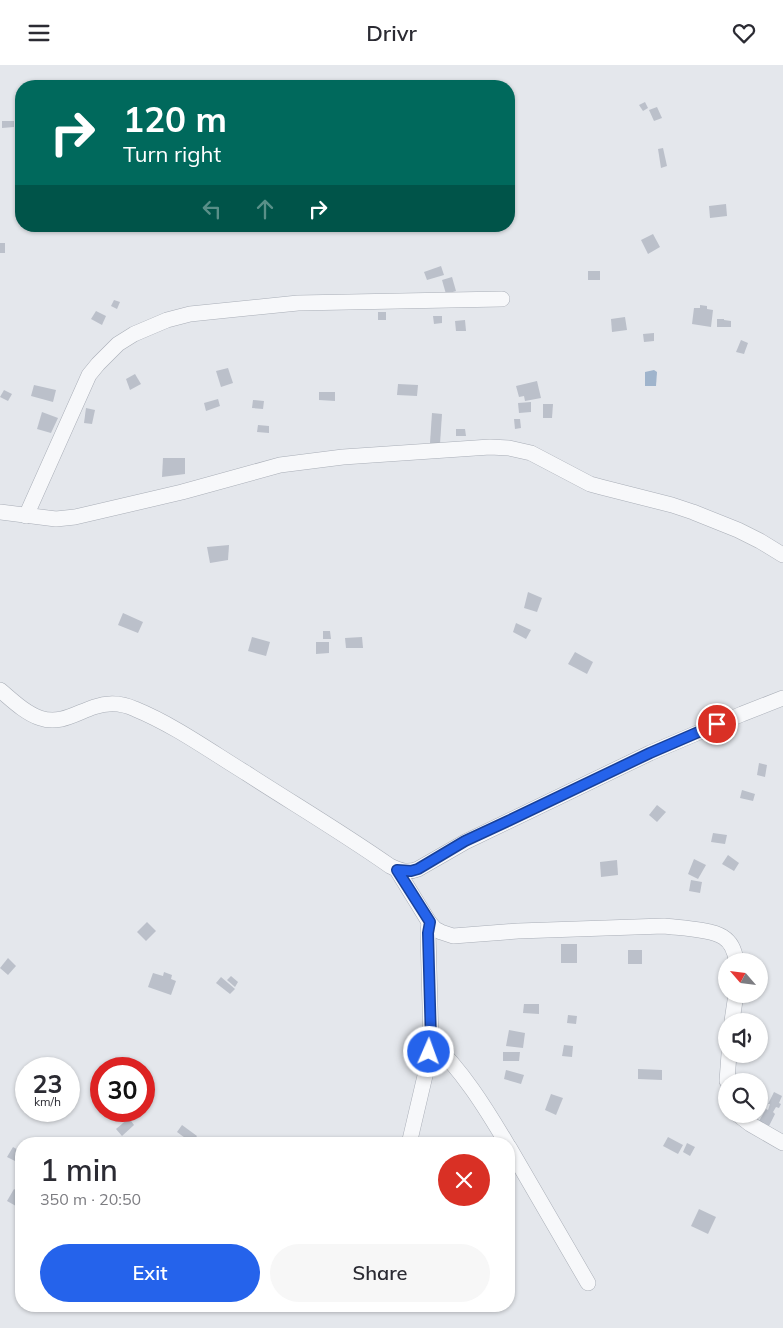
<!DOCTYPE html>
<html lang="en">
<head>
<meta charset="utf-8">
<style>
	:root { --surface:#fff; --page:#f7f7f7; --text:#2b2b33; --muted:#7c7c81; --accent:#2563eb }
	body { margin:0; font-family:Mulish,sans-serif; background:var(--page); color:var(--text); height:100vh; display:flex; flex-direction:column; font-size:19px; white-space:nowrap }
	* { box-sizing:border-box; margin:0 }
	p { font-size:16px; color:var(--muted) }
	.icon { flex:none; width:28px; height:28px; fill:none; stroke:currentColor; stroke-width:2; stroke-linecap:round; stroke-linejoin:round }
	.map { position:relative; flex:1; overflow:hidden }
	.panel { position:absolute; left:15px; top:1072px; width:500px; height:175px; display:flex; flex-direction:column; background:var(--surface); border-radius:20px; box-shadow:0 1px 4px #0004 }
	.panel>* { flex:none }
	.hud { position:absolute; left:15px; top:15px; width:500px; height:152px; border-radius:20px; box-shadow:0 1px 4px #0004; background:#00695c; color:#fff; overflow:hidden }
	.needle { width:32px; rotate:298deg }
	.tools { position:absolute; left:718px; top:888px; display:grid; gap:10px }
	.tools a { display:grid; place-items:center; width:50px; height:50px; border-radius:50%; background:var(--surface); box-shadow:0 1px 4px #0004; font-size:25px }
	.speed { position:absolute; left:15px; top:992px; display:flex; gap:10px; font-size:25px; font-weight:700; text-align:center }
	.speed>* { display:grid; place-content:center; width:65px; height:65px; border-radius:50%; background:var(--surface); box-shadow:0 1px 4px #0004; line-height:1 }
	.speed small { font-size:12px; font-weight:400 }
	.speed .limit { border:8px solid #d22; background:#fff; color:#111 }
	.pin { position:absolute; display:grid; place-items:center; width:42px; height:42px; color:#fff; margin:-21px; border:2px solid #fff; border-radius:50%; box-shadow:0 1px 5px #0007 }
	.me { position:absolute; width:55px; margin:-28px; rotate:2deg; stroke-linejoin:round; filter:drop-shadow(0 0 4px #0008) }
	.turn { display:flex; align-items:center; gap:18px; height:105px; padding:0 25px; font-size:22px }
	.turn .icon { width:65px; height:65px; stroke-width:2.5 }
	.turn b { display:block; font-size:35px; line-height:42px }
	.lanes { display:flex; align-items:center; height:48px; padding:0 25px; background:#0003; justify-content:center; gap:25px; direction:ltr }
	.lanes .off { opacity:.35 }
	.round { display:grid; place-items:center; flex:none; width:52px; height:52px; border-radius:26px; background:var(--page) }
	.head { display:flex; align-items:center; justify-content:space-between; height:85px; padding:0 25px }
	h1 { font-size:30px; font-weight:600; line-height:38px }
	.cta { display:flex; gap:10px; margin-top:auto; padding:10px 25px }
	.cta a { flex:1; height:58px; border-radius:30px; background:var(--accent); color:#fff; font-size:20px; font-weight:600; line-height:58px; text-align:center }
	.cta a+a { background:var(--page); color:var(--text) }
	header { display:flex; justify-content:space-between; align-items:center; height:65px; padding:0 25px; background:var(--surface); font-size:22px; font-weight:600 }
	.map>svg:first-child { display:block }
</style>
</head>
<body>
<header><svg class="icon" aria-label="menu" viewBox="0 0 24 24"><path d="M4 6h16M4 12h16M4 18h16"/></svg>Drivr<svg class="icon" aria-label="heart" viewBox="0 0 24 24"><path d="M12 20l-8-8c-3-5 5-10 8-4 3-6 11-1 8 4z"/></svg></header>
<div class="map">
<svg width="783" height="1263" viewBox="0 0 783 1263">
	<rect width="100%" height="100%" fill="#e4e7ec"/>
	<polygon fill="#9fb4cc" points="654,305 657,307 656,321 645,321 645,307"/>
	<g fill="#bbc0ca">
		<polygon points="645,37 648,43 643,46 639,40"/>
		<polygon points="657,42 662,53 654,56 649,45"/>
		<polygon points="2,56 14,56 14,62 2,63"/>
		<polygon points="663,83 667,101 661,103 658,84"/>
		<polygon points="726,139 727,151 710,153 709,141"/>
		<polygon points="653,169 660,182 648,189 641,175"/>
		<rect x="0" y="178" width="5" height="10"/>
		<polygon points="441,201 444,210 427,215 424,207"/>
		<rect x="588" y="206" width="12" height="9"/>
		<polygon points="452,212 456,226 446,229 442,215"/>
		<polygon points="114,235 120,237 117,244 111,241"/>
		<polygon points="700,240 707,241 707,244 713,245 711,262 692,259 694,243 700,243"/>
		<polygon points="96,246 106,251 102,260 91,254"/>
		<rect x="378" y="247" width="8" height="8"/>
		<polygon points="433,251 442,251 442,258 434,259"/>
		<polygon points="625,252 627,265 612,267 611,254"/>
		<polygon points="717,254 724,254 724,255 731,256 731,262 717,262"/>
		<polygon points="465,255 466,266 456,266 455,256"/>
		<polygon points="654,268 654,276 644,277 643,269"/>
		<polygon points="741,275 748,278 744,289 736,287"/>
		<polygon points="228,303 233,318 221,322 216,306"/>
		<polygon points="135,309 141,319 130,325 126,314"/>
		<polygon points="537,316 541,333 525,336 524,331 519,332 516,321"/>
		<polygon points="398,319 418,320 417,331 397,330"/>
		<polygon points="34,320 56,325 53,337 31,331"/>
		<polygon points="4,325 12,329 8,336 0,332"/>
		<polygon points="319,327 335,327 335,336 319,335"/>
		<polygon points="218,334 220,341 206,346 204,338"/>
		<polygon points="253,335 264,336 263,344 252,343"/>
		<polygon points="531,337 531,347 519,348 518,338"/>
		<polygon points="543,339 553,339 552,353 543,353"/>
		<polygon points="86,343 95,345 92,359 84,358"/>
		<polygon points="42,347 58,353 51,368 37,364"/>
		<polygon points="432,348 442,349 440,379 430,378"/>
		<polygon points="514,354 520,354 521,363 515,364"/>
		<polygon points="258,360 269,361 269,368 257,367"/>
		<polygon points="456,364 465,364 466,371 456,371"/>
		<polygon points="163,393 185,393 185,409 162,412"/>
		<polygon points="229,480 228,495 210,498 207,482"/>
		<polygon points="528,527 542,533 537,547 524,543"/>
		<polygon points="123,548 143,557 138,568 118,560"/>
		<polygon points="516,558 531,565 526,574 513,567"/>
		<polygon points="323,566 330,566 331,574 323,574"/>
		<polygon points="252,572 270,577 266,591 248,586"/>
		<polygon points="362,572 363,583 346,583 345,573"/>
		<polygon points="316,577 329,577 329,588 316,589"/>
		<polygon points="575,587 593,597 587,609 568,599"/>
		<polygon points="759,698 767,700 765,712 757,710"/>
		<polygon points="742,725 755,729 753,736 740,733"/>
		<polygon points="657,740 666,747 657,757 649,750"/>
		<polygon points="713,768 727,770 725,779 711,777"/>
		<polygon points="728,790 739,798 734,806 722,799"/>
		<polygon points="694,794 706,800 698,814 688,809"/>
		<polygon points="617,795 618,810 601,812 600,797"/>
		<polygon points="691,815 702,817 700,828 689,826"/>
		<polygon points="147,857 156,866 146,876 137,867"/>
		<rect x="561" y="879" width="16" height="19"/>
		<rect x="628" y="885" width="14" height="14"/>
		<polygon points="8,893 16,901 8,910 0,903"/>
		<polygon points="164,907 172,910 171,914 176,916 171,930 148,922 153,908 163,911"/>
		<polygon points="231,911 238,917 235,922 227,915"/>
		<polygon points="221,912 235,924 230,929 216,918"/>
		<polygon points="524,939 539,939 539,949 523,948"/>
		<polygon points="568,950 577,951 576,959 567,958"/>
		<polygon points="509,965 525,968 523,983 506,981"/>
		<polygon points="564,980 573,981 572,992 562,991"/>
		<polygon points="503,987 520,987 519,996 503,996"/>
		<polygon points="638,1004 662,1005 662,1015 638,1014"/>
		<polygon points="506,1005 524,1010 521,1019 504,1014"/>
		<polygon points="774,1027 782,1031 779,1038 781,1039 779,1043 776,1042 773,1047 775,1049 769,1061 759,1056 766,1044 768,1045 770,1039 768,1039"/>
		<polygon points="551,1029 563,1033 556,1050 545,1045"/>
		<polygon points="129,1053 134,1060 122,1071 116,1064"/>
		<polygon points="182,1060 197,1071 192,1078 177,1067"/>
		<polygon points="668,1072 683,1080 678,1089 663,1081"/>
		<polygon points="687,1078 695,1082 690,1091 683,1087"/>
		<polygon points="13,1082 20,1086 19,1088 21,1089 21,1099 7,1092"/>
		<polygon points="14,1124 21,1128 21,1130 16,1141 7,1136"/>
		<polygon points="699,1144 716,1152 708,1169 691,1161"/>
	</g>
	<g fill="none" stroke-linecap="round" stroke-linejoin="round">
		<defs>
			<g id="minor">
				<polyline points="0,447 56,454 75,452 182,427 280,400 343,392 490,382 509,383 531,388 590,419 601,422 672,440 693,447 738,465 760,476 783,490"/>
				<polyline points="26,451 89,310 98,299 118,279 134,269 167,255 190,249 298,238 502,234"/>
				<path d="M0 625C12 635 25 648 40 653 60 660 76 648 94 642 108 637 122 638 135 644 174 660 210 686 246 708 294 739 343 768 390 801 400 806 408 808 418 804L465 777 650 688 742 649 783 633"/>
				<path d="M397 805 429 857 435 864 441 867 453 871 518 866 664 861C679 863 711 864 723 872 731 877 735 887 736 896"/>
				<polyline points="732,956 736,929"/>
				<path d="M431 976C462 1005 485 1042 507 1079"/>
				<polyline points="727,1016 729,989"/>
				<polyline points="737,1049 750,1059 783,1078"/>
				<polyline points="409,1079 428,998 431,976 428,868 429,857"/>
				<polyline points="509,1082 588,1218"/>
			</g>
		</defs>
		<use href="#minor" stroke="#a9aeb7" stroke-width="16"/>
		<use href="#minor" stroke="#f7f8fa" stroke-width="15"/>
	</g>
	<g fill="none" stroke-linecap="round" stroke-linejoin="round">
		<defs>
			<polyline id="route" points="429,987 431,976 428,868 430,857 397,805 411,806 418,804 465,776 508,756 650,688 717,659"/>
		</defs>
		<use href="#route" stroke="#184099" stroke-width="12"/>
		<use href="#route" stroke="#2563eb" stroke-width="9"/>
	</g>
</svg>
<div class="tools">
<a><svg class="needle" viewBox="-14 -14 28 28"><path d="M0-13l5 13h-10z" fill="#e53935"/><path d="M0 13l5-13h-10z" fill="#7c7c81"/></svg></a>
<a><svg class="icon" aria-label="sound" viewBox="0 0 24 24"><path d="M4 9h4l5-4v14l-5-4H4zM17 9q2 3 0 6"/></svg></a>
<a><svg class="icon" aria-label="search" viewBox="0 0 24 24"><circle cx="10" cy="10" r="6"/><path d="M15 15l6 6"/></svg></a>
</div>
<div class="speed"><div>23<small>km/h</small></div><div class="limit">30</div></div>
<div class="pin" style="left:717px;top:659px;background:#d93025"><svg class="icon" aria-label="arrive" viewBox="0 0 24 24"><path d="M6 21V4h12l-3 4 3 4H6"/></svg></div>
<svg class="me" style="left:429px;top:987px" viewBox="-20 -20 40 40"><circle r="17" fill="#2563eb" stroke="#fff" stroke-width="3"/><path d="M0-11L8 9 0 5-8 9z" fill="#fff"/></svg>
<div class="hud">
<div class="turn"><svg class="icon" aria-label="right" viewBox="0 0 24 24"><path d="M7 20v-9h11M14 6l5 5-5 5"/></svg><div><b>120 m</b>Turn right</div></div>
<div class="lanes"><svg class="icon off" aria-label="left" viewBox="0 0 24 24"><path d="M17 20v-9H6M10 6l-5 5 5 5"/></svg><svg class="icon off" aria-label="ahead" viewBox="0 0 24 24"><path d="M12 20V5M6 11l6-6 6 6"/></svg><svg class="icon" aria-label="right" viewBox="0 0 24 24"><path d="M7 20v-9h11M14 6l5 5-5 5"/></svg></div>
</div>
<section class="panel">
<div class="head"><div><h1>1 min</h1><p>350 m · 20:50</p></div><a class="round" style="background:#d93025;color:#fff"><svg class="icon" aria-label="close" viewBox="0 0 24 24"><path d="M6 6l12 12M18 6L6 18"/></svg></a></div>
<div class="cta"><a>Exit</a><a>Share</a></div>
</section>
</div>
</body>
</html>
